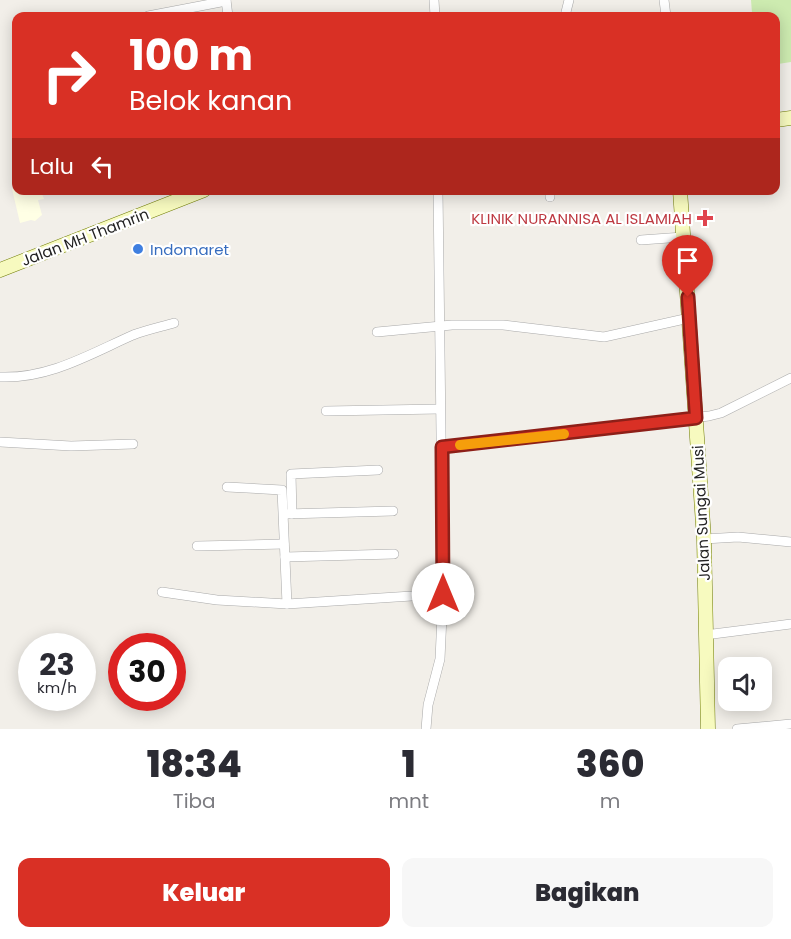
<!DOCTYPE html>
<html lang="id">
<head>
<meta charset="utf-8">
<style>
	:root { --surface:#fff; --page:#f7f7f7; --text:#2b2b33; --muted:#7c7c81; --accent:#d93025 }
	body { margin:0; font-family:Poppins,sans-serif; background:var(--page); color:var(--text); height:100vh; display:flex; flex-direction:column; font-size:22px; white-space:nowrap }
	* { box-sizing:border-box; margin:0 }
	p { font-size:20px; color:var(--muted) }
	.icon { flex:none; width:33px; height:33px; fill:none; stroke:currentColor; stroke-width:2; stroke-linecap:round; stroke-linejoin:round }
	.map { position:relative; height:729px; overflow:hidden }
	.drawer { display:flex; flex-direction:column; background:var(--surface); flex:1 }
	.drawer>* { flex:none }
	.guide { position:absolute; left:12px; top:12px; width:768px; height:183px; border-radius:12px; box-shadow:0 3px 15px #0003; background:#d93025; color:#fff; overflow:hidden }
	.buttons { position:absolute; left:718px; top:657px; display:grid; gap:12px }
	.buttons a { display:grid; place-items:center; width:54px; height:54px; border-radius:12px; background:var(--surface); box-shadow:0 3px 15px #0003; font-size:30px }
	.speed { position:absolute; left:18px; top:633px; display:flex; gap:12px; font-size:30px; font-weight:700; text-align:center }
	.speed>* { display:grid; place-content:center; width:78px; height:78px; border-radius:50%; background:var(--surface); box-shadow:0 3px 15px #0003; line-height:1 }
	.speed small { font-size:15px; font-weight:400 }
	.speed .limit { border:9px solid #d22; background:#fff; color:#111 }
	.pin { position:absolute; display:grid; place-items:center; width:51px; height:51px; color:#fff; margin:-62px -26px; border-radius:50% 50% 50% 0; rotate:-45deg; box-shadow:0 0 6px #0007 }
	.pin .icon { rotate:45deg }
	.me { position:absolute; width:66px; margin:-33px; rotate:0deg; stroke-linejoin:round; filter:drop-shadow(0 0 4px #0008) }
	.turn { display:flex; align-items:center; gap:21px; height:126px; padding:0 18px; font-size:27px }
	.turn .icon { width:78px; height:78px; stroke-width:2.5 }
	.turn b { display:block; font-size:42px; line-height:51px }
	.then { display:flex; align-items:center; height:57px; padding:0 18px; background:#0003; gap:12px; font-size:22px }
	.eta { display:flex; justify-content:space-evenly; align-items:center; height:102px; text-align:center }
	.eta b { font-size:36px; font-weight:800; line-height:42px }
	.button { display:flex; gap:12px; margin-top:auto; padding:12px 18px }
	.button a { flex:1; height:69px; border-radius:12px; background:var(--accent); color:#fff; font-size:24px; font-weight:800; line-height:69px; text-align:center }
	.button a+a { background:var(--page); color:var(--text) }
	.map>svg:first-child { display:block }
</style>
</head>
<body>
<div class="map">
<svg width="791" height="729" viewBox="0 0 791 729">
	<rect width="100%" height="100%" fill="#f2efe9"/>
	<polygon fill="#ffffe5" points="16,188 16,190 41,191 44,199 38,200 42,215 35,221 31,220 20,223 12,189"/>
	<polygon fill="#cdebb0" points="751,0 791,0 791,62 778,64 776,16 761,16 760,12 752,13"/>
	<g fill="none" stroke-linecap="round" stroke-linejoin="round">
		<defs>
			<g id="street">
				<polyline points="226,0 228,16"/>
				<polyline points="434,0 435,16"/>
				<polyline points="664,0 666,16"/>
				<polyline points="148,16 226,1"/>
				<polyline points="565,16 569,0"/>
				<polyline points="550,190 550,197"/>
				<polyline points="641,240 683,237"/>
				<polyline points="377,332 452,325 503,325 604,337 689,318"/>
				<path d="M0 377C49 379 90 354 133 335 146 330 160 327 174 323"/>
				<polyline points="326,411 440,409"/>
				<polyline points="0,442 71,446 133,444"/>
				<polyline points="442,447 709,416 721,413 791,378"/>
				<polyline points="227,487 282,490 287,604"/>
				<polyline points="286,514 393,511"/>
				<polyline points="292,514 291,474 378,470"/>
				<polyline points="704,539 738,537 791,542"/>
				<polyline points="197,546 284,544"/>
				<polyline points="285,557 394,554"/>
				<polyline points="162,592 217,600 287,604 443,594"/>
				<polyline points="705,635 791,624"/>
				<polyline points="426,729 428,705 440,659 443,594 438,190"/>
				<polyline points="737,729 791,724"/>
			</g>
			<g id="secondary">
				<polyline points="776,120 791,118"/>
				<polyline points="680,190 704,539 708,729"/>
				<polyline points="0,270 204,190"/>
			</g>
		</defs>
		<use href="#street" stroke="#a9a9a9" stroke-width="10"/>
		<use href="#secondary" stroke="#707d05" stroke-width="15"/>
		<use href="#street" stroke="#fff" stroke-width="9"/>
		<use href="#secondary" stroke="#f7fabf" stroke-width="14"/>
	</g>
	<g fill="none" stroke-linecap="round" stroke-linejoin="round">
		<defs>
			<polyline id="route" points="443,594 442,447 696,418 688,297"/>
		</defs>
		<use href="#route" stroke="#8d1f18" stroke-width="15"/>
		<use href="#route" stroke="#d93025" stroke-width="10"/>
		<polyline stroke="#f59e0b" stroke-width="10" points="460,445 564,434"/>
	</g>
	<path fill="#e0444e" stroke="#fff" stroke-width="2" d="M702 209h6v6h6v6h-6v6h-6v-6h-6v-6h6z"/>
	<circle fill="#3f7fe0" stroke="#fff" stroke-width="2" cx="138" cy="249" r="6"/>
	<g text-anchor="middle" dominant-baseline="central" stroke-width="4.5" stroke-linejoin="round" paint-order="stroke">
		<g font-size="15" fill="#be3a42" stroke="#fff" text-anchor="end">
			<text x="692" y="218">KLINIK NURANNISA AL ISLAMIAH</text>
		</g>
		<g font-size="15" fill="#222" stroke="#fff">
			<text transform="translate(85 237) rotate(-21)">Jalan MH Thamrin</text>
			<text transform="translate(701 513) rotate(-93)">Jalan Sungai Musi</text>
		</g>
		<g font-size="15" fill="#366cbe" stroke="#fff" text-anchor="start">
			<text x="150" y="249">Indomaret</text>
		</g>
	</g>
</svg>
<div class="buttons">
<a><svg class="icon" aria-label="sound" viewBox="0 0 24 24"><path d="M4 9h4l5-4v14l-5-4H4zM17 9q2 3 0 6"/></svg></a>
</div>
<div class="speed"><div>23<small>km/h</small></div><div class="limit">30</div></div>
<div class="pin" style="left:688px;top:297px;background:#d93025"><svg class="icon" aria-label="arrive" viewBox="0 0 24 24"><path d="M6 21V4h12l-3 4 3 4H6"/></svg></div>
<svg class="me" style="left:443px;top:594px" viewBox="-20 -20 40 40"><circle r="19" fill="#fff"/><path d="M0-13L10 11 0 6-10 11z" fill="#d93025"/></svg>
<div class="guide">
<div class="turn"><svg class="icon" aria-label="right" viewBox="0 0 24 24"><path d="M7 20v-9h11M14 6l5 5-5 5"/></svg><div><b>100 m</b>Belok kanan</div></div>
<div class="then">Lalu<svg class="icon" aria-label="left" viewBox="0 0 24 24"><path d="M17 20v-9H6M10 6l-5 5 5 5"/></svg></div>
</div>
</div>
<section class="drawer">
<div class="eta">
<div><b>18:34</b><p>Tiba</p></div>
<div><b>1</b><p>mnt</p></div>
<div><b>360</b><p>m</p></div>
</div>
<div class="button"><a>Keluar</a><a>Bagikan</a></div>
</section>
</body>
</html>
